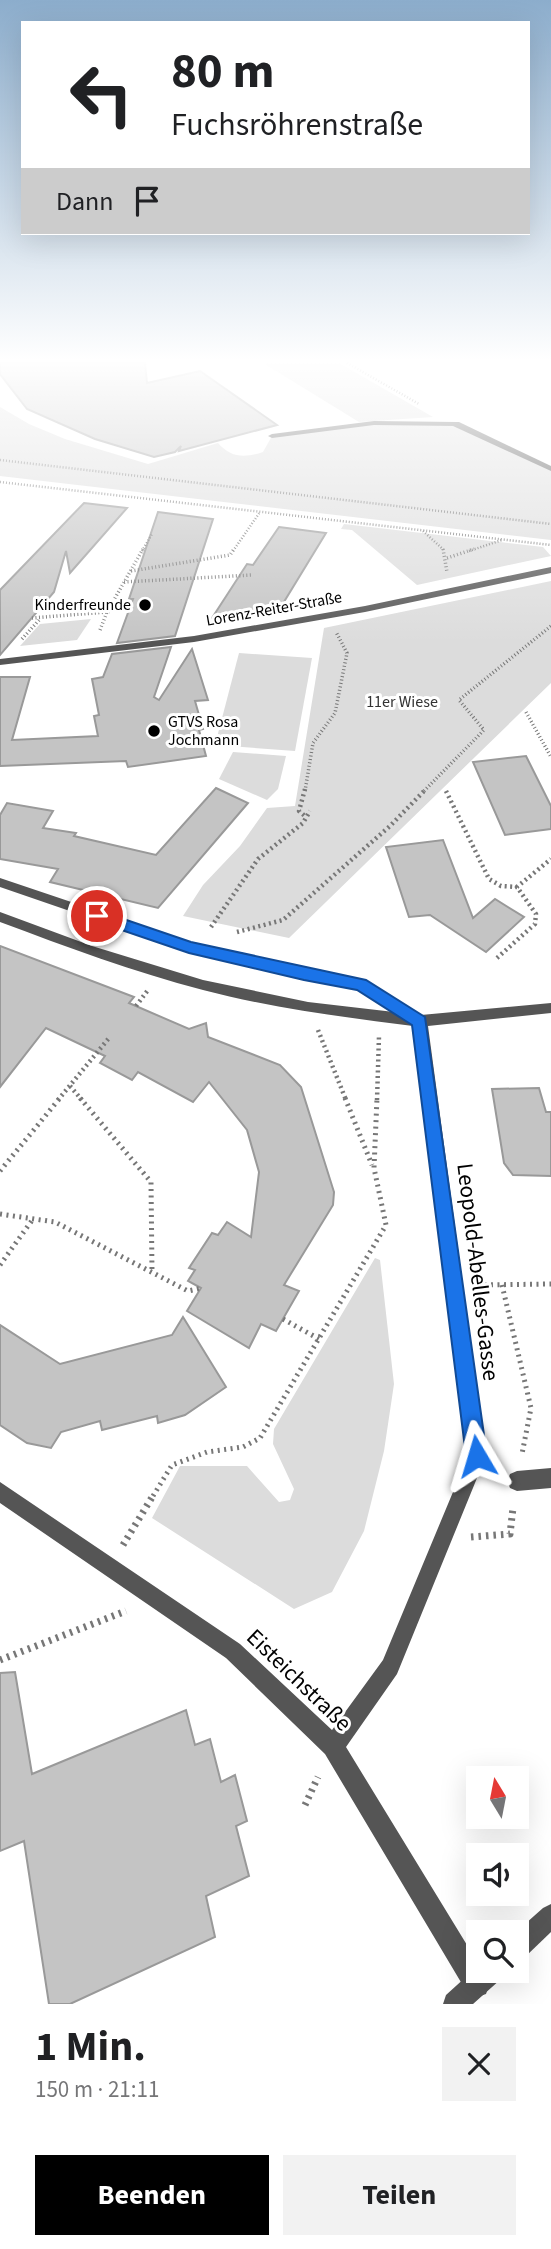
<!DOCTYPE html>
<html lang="de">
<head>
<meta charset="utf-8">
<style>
	:root { --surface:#fff; --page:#f2f2f2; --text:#202124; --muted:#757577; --accent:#000 }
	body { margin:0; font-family:"Source Sans 3",sans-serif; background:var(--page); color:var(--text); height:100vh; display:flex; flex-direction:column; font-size:26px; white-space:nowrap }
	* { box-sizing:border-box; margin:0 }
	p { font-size:23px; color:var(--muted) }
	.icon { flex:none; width:38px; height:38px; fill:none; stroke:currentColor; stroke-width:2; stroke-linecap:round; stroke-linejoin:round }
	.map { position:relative; height:2004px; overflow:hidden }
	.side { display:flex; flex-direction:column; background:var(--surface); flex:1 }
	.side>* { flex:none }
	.guide { position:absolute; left:21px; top:21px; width:509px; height:214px; border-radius:0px; box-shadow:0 7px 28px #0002; background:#fff; color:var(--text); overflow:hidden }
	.needle { width:46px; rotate:350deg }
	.controls { position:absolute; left:466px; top:1766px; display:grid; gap:14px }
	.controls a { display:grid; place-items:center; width:63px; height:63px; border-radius:0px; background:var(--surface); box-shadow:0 7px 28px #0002; font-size:35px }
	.pin { position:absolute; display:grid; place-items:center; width:60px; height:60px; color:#fff; margin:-30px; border:4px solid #fff; border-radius:50%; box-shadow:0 2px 7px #0007 }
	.me { position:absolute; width:77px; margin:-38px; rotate:353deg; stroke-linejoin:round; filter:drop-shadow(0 0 5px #0008) }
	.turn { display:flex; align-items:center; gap:24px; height:147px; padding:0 35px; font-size:32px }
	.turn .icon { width:91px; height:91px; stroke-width:2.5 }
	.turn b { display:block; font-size:49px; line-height:60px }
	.then { display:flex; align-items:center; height:66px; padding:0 35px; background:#0003; gap:14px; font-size:26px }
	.round { display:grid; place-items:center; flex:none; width:74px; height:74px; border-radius:0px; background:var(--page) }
	.overview { display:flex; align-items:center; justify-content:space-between; height:119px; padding:0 35px }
	h1 { font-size:42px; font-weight:700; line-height:52px }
	.primary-button { display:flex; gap:14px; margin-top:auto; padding:14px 35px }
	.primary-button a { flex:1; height:80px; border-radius:0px; background:var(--accent); color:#fff; font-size:28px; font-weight:700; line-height:80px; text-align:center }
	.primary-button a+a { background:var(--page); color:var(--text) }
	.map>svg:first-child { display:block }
</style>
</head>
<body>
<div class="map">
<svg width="551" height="2004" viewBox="0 0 551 2004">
	<rect width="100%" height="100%" fill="#fff"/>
	<g fill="#dcdcdc">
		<polygon points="263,363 339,363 433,417 359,422"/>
		<path d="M0 407 29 424 65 439 148 464 218 443C231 458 245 458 263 452L272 436 374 423 456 424 551 469V540L0 476Z"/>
		<polygon points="344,524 543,547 551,556 417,585 352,530 341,529"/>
		<polygon points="551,581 551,683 289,938 183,916 203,885 240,846 267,808 295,806 324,628"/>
		<polygon points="91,619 77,640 20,646 40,624"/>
		<polygon points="239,653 312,658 295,751 215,745"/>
		<polygon points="233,752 286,756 278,789 267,800 219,779"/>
		<polygon points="375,1258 380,1260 394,1384 384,1451 364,1531 332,1592 294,1609 152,1518 180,1466 247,1466 279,1502 290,1500 294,1489 273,1444 274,1429"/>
	</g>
	<g fill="#c4c4c4" stroke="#999" stroke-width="2">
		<polygon points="0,363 145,363 147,383 200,371 277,425 179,451 181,446 175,452 154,457 95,439 27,409 0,374"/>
		<polygon points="84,503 127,508 70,573 66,551 54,592 0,655 0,590"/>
		<polygon points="158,512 213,519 175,636 117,643 133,599 129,599"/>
		<polygon points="279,527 326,533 279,610 212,618 247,564 253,565"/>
		<polygon points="171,647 154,697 159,700 192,649 208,700 195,701 203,729 199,730 206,756 128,767 126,761 0,766 0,677 30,677 12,740 98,736 94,716 99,715 92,679 103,677 112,654"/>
		<polygon points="526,756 551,806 551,829 505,835 473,762"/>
		<polygon points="216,788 248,803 158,908 50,882 58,869 0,859 0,815 7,803 53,811 43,828 76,833 74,836 156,855"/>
		<polygon points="443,840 473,918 495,899 524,917 486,952 430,915 409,917 386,847"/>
		<polygon points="0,946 134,997 129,1003 189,1029 206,1023 208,1037 280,1065 301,1087 334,1192 333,1205 284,1285 299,1291 276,1331 261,1324 249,1348 187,1311 201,1288 188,1281 195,1270 189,1268 212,1233 218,1235 227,1222 251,1237 259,1172 247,1130 209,1082 193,1102 138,1072 132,1080 100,1063 105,1056 46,1028 0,1087"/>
		<polygon points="539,1088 546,1112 551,1112 551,1176 513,1175 504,1163 492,1089"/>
		<polygon points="183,1317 226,1387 185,1415 158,1423 157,1416 102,1430 100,1421 61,1432 51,1448 27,1443 0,1425 0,1325 60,1364 172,1335"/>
		<polygon points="15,1672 32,1774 186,1710 195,1745 210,1739 221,1782 235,1775 247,1821 236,1826 249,1876 206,1896 215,1937 70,2004 49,2004 24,1841 0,1851 0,1673"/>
	</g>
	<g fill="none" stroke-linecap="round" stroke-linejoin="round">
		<g stroke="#777" stroke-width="2.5" stroke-dasharray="1 2" stroke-linecap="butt">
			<polyline points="347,363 419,404"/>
			<polyline points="0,460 551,524"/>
			<polyline points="0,482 551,545"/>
			<polyline points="423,531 445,551"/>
			<polyline points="142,551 152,534"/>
			<polyline points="233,551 260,512"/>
			<polyline points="469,551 502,540"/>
		</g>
		<g stroke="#777" stroke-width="3.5" stroke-dasharray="1 2.5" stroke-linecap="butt">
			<polyline points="443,549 447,572"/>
			<polyline points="447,558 474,549"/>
			<polyline points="131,571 230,555 234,549"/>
			<polyline points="124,582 252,575"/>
			<polyline points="32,618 107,612 131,605"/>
			<polyline points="100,630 107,612 143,549"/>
			<polyline points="22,639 40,619"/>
			<polyline points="526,712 551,757"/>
			<polyline points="305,791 313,743 335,713 347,653 336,632"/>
			<polyline points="424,791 484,730 459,700 551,626"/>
		</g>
		<g stroke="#777" stroke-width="4.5" stroke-dasharray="2 3.5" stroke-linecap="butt">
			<polyline points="305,789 299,811 306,817"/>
			<polyline points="446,791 489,879 501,886 517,887"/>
			<polyline points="211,927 258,859 303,823 310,811"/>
			<polyline points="237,932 283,920 390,826 426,789"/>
			<polyline points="497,958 535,924 536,914 517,887 551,859"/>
			<polyline points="136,1006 148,990"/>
			<polyline points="318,1030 346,1100"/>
			<polyline points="70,1086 82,1100"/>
			<polyline points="58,1100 109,1038"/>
			<polyline points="377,1100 379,1036"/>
		</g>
		<g stroke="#777" stroke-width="5" stroke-dasharray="2 4.5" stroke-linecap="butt">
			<polyline points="80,1098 151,1182 152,1272"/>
			<polyline points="345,1098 372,1165"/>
			<polyline points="0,1171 60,1098"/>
			<polyline points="0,1214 55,1222 188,1291 202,1288"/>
			<polyline points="0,1265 33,1219"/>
			<polyline points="478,1285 551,1284"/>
			<polyline points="502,1285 531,1408 522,1454"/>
			<polyline points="283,1319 319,1339"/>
			<polyline points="153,1496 172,1465 207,1452 243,1447 260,1438 386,1225 374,1168 377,1098"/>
		</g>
		<g stroke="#777" stroke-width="7" stroke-dasharray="2.5 5" stroke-linecap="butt">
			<polyline points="471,1537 510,1534 513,1508"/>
			<polyline points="123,1545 154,1494"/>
			<polyline points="0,1660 126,1611"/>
			<polyline points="305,1805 318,1777"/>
		</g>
		<g fill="#555" fill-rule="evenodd">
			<polygon points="374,421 456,422 460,424 456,426 374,425 272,438 268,436 272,434"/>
			<polygon points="551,1468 551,1488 517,1491 510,1488 507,1481 510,1474 517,1471"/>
		</g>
		<g fill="#555" fill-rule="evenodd">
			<polygon points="453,422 459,422 551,466 551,471 453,426"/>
			<polygon points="551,567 551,573 365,612 194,642 0,665 0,659 194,636 365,606"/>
			<path d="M0 878 190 942 304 969 366 980 421 1015 551 1003V1013L428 1026 486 1456 397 1674 346 1747 478 1963V1970H482L489 1985 486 1994 477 1997 468 1994 325 1754 226 1658 0 1503V1482L240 1644 332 1730 383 1660 468 1456 413 1026C343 1017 272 1008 203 990 134 972 67 947 0 922V912L92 946 203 980 308 1002 394 1012 358 989 304 979 189 952 0 887Z"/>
		</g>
		<g fill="#555" fill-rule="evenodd">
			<polygon points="551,1904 551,1932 525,1957 516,1960 516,1932 543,1908"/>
			<polygon points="478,1966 478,1970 504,1970 501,1979 473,2004 443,2004 446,1995"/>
		</g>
	</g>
	<linearGradient id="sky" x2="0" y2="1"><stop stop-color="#8cadcc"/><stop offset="0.56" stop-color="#fff"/><stop offset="1" stop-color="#fff" stop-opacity="0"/></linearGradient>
	<rect width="551" height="643" fill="url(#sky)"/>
	<polygon fill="#1a73e8" stroke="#114b97" stroke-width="2" points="97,910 191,942 366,980 425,1017 487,1456 484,1463 477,1466 469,1463 466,1456 412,1025 357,990 304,980 189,953 92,920 90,916 92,912"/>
	<g fill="#000" stroke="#fff" stroke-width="2.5">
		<circle cx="145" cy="605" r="7"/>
		<circle cx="154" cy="731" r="7"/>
	</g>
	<g text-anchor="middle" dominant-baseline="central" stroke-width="6" stroke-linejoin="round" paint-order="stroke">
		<g font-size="16" fill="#000" stroke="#fff" text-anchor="end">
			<text x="131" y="605">Kinderfreunde</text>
			<text x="168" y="722" text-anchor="start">GTVS Rosa<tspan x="168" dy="18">Jochmann</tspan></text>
		</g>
		<g font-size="16" fill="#000" stroke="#fff">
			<text transform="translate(274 609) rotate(-10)">Lorenz-Reiter-Straße</text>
		</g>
		<g font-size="16" fill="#333" stroke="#fff">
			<text x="402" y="702">11er Wiese</text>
		</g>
		<g font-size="23" fill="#000" stroke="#fff">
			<text transform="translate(478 1272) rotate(83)">Leopold-Abelles-Gasse</text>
			<text transform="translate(299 1680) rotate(44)">Eisteichstraße</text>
		</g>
	</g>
</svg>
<div class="controls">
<a><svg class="needle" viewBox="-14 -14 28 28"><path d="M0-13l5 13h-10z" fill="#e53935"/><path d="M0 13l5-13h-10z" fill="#757577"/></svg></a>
<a><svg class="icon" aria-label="sound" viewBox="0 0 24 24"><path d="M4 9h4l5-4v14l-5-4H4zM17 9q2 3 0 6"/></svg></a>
<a><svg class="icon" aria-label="search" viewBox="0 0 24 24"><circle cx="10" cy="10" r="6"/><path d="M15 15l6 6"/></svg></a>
</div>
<div class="pin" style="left:97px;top:916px;background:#d93025"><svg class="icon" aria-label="arrive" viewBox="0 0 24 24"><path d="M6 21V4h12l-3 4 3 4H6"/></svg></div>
<svg class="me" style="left:477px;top:1456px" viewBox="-20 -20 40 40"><path d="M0-17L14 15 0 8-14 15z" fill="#1a73e8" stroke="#fff" stroke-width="4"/></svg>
<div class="guide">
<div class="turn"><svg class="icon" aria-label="left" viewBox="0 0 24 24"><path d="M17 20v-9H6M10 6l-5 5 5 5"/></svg><div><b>80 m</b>Fuchsröhrenstraße</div></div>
<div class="then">Dann<svg class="icon" aria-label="arrive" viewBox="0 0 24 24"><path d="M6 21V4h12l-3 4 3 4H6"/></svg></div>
</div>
</div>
<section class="side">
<div class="overview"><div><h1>1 Min.</h1><p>150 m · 21:11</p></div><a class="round"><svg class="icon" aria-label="close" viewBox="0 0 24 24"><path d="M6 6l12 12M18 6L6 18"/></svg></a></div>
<div class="primary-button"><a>Beenden</a><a>Teilen</a></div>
</section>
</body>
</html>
